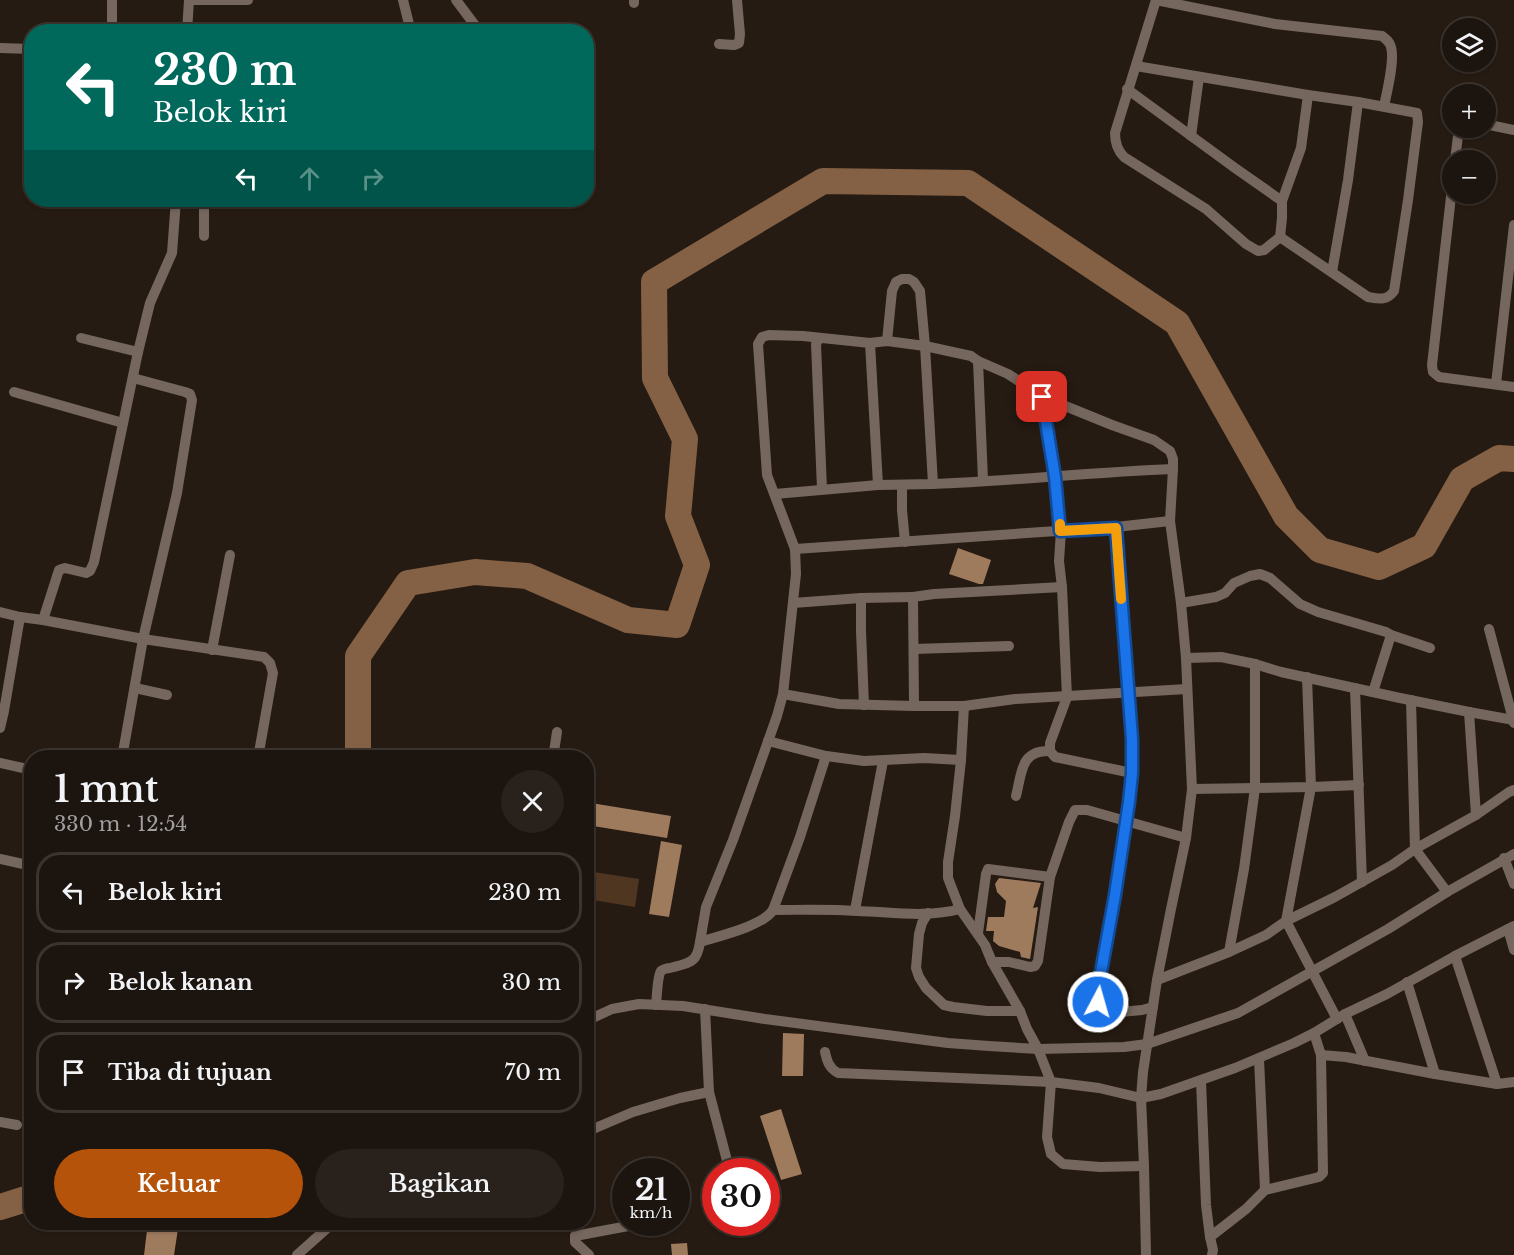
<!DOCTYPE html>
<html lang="id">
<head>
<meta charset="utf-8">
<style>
	:root { --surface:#1c140e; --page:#29211c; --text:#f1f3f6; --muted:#a09e9e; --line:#3a332e; --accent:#b45309 }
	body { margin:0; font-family:"Libre Baskerville",serif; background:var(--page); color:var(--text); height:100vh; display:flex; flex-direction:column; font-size:22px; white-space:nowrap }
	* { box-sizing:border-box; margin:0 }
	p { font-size:20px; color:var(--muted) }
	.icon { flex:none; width:33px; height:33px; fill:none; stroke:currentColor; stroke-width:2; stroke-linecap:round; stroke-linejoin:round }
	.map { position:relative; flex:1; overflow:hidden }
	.side { position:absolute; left:24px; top:750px; width:570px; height:480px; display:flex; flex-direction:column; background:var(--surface); border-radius:24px; box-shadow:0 2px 4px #0004,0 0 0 2px var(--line) }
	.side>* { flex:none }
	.top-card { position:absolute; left:24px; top:24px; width:570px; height:183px; border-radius:24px; box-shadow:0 2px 4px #0004,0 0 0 2px var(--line); background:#00695c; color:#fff; overflow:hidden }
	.fabs { position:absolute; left:1442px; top:18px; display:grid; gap:12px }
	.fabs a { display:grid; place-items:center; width:54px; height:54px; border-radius:50%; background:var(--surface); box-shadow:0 2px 4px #0004,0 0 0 2px var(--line); font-size:30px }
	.speed { position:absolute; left:612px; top:1158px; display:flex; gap:12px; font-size:30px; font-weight:700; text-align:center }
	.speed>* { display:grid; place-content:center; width:78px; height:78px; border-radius:50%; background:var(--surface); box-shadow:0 2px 4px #0004,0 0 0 2px var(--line); line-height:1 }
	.speed small { font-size:15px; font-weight:400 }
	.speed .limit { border:9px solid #d22; background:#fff; color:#111 }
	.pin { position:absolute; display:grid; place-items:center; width:51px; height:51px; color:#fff; margin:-26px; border-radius:12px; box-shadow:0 3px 9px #0006 }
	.me { position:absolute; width:66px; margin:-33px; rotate:6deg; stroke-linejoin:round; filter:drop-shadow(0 0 4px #0008) }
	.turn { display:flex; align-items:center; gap:21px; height:126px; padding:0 30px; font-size:27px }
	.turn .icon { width:78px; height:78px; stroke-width:2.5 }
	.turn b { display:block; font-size:42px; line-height:51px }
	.lanes { display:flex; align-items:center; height:57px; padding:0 30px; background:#0003; justify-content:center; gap:30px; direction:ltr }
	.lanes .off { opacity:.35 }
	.round { display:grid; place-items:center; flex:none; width:63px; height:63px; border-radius:32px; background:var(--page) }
	.summary { display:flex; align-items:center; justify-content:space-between; height:102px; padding:0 30px }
	h1 { font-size:36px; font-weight:600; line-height:45px }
	.action { display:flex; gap:12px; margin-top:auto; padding:12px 30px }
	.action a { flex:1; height:69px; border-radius:36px; background:var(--accent); color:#fff; font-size:24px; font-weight:600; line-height:69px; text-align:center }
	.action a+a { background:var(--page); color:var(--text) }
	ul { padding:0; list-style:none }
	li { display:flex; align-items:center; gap:18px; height:81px; margin:0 12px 9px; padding:0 18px; border:3px solid var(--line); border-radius:24px }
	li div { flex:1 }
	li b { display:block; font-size:22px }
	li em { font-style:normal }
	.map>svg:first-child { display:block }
</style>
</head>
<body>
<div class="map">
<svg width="1514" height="1255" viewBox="0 0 1514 1255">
	<rect width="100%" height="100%" fill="#261b12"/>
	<polygon fill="#4f3620" points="587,871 639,879 635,907 587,899"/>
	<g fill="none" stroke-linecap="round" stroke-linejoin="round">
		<g stroke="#846145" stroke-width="26">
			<polyline points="358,758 358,656 408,583 475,572 527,576 628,620 677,625 697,565 678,516 685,439 655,378 654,282 823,181 968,183 1177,323 1286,516 1320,550 1379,567 1424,546 1462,479 1499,458 1514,459"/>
			<polyline points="0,1207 32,1197"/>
		</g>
	</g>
	<g fill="#9f7b5e">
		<polygon points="958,548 991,560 983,584 979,584 949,574"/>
		<polygon points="591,803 671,816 667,838 587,825"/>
		<polygon points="661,841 682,845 669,917 649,914"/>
		<polygon points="999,878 1041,883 1033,908 1038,907 1030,959 1021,957 1020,952 999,946 993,941 994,931 986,931 988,917 1004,917 1006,901 997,892 995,884"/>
		<polygon points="783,1033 804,1034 803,1076 782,1076"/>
		<polygon points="781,1109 802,1174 781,1180 760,1116"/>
		<polygon points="148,1222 179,1222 174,1255 144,1255"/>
		<polygon points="687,1243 688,1255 672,1255 671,1244"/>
	</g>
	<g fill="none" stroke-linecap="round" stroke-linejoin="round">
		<g stroke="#75675d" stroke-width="10">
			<polyline points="189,0 248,0"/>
			<polyline points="403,0 411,32"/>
			<polyline points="456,0 480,32"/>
			<polyline points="634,0 634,3"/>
			<path d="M1156 0 1115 133C1115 143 1117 150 1124 157L1206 209 1246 244 1258 251 1264 250 1280 237 1282 218V201L1301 148 1308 95"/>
			<path d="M1156 0 1275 24 1382 36C1386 39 1390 42 1391 47 1395 60 1387 92 1384 106"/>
			<polyline points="112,32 112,0"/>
			<polyline points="187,32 189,0"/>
			<polyline points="719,44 734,45 739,43 740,34 737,0"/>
			<polyline points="0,48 32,49"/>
			<path d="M1136 66 1308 95 1358 102 1417 113 1418 122 1408 200 1394 291C1387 301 1379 299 1368 297L1280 237"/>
			<polyline points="1127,89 1235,168 1282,201"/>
			<polyline points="1485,124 1514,130"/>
			<polyline points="1191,136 1199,77"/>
			<polyline points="1455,160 1459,128"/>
			<polyline points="1452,188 1432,365 1433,372 1439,377 1514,387"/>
			<polyline points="204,200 204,236"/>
			<polyline points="1332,272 1348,180 1358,102"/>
			<polyline points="81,338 138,352"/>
			<polyline points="819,338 816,344 822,489"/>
			<polyline points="870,343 878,485 933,484 925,346 920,291 914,282 909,279 902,279 896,282 892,291 887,341"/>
			<polyline points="978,361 983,480"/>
			<polyline points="1496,384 1514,225"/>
			<polyline points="14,392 123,423"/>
			<polyline points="1043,397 1055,477 1061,531 1059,561 1062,587 1067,697 1050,743 1050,751 1055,757 1132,773"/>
			<path d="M933 484C1013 481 1093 472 1173 469"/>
			<polyline points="902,485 902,510 905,542"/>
			<polyline points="775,494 878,485"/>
			<polyline points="1116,527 1132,739 1132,773 1129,802 1115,895 1097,994 1101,1008 1109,1013 1142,1010 1153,1007"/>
			<polyline points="795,549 1116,527 1170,521"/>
			<polyline points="861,598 861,631 864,705"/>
			<polyline points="793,603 861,598 913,597"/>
			<polyline points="1181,603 1216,597 1225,593 1234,583 1250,576 1260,574 1270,578 1300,604 1318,612 1386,632 1391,635 1430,648"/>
			<polyline points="0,612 20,617 43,620 143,639 177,493 192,400 190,394 185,392 133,378"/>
			<polyline points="43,620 59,570 65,568 86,573 90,571 94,562 138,352 150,303 172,253 176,200"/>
			<polyline points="1489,629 1514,723"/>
			<polyline points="914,649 1009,646"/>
			<polyline points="212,650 230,555"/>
			<polyline points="1186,658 1221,657 1255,664 1255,788 1244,869 1229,952"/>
			<polyline points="1255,664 1281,672 1400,698 1469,712 1476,815"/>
			<polyline points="1307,677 1311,787 1286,921 1337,1019"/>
			<polyline points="135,688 167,695"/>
			<polyline points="1355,688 1362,882"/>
			<polyline points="1373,692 1391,635"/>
			<polyline points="783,694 839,704 914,706 964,706 1015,699 1187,689"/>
			<polyline points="1411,700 1415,849 1447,892"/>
			<polyline points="914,706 913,597 934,594 1062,587"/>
			<polyline points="964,706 961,760 955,816 948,862 948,878 960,909 985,945 992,962 1020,1011 1027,1029 1038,1049 1051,1082 1047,1137 1051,1154 1063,1164 1100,1167 1144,1166"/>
			<polyline points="1469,712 1514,720"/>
			<polyline points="0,728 4,711 20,617"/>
			<polyline points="768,741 826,756 864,761 924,758 961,760"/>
			<polyline points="122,758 143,639 264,657 270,663 273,673 258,758"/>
			<polyline points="553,758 557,732"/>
			<polyline points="0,763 32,770"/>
			<polyline points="1192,789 1311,787 1359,785"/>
			<path d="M1016 796C1022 773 1020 750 1050 751"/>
			<polyline points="1504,858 1514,884"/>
			<polyline points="0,859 32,866"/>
			<path d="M960 909C927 918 891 912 857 911 829 909 801 910 773 910 763 926 719 936 700 942L706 907 733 840 777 716 783 694 796 574 795 549 767 475 758 344 762 337 769 335 803 336 870 343 887 341 925 346 971 356 978 361 1008 374 1043 397 1112 425 1154 440 1170 451 1173 459V469L1170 521 1181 603 1186 658 1192 789 1186 838 1171 909 1157 980 1143 1072 1141 1098 1144 1166 1146 1255"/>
			<polyline points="773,910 800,837 826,756"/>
			<polyline points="855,910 883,761"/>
			<polyline points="928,913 922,923 919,934 916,968 919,977 926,988 944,1005 953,1007 987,1011 1020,1011"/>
			<polyline points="1508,929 1514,950"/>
			<polyline points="978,933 986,874 988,869 1050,877"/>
			<polyline points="1455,956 1497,1084"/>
			<polyline points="992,962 1009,962 1030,967 1035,966 1038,961 1050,877 1069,822 1075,810 1087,810 1186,838"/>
			<polyline points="1157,980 1229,952 1266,935 1286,921 1335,897 1392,865 1415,849 1476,815 1509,792 1514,790"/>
			<polyline points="1407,982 1435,1074 1497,1084 1514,1082"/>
			<path d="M656 1005C657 998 657 977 661 971 663 969 668 968 670 968 690 963 697 963 700 942"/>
			<polyline points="705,1009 709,1092 730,1172"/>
			<polyline points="1345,1014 1365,1061"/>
			<polyline points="586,1021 612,1009 639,1004 683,1006 765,1019 948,1043 989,1046 1038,1049 1124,1047 1147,1044 1238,1013 1388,929 1447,892 1514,854"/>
			<path d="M825 1052C827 1061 829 1068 838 1073L1051 1082 1099 1088 1141 1098 1161 1094 1235 1068 1294 1043 1314 1033 1345 1014 1387 994 1455 956 1514 926"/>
			<polyline points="1321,1055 1346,1057 1435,1074"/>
			<polyline points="1259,1059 1265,1190"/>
			<polyline points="1201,1081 1206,1205 1210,1237 1246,1209 1265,1190 1319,1177 1323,1173 1321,1055 1314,1033"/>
			<polyline points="0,1122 17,1125"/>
			<polyline points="586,1132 633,1112 680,1098 709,1092"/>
			<polyline points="1210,1237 1213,1250 1212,1255"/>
			<polyline points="297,1255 334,1222"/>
			<polyline points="589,1255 575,1242 575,1236 628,1226"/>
		</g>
	</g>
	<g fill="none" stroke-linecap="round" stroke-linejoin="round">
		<defs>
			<polyline id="route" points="1042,397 1055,477 1060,531 1116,528 1132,739 1132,773 1129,802 1115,895 1097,994 1098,1002"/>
		</defs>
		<use href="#route" stroke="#114b97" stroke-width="15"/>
		<use href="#route" stroke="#1a73e8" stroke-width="10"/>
		<polyline stroke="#f59e0b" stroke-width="10" points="1060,524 1060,531 1116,528 1121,599"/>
	</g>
</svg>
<div class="fabs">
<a><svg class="icon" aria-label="layers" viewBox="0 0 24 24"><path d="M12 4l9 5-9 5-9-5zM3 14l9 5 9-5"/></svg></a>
<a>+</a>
<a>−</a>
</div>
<div class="speed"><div>21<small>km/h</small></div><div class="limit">30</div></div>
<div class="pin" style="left:1042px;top:397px;background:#d93025"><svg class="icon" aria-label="arrive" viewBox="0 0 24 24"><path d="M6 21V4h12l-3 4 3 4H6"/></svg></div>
<svg class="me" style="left:1098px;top:1002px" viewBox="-20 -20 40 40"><circle r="17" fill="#1a73e8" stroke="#fff" stroke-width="3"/><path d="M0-11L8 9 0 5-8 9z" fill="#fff"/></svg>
<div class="top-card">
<div class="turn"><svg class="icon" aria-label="left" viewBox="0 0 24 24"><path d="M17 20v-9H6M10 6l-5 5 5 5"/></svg><div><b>230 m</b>Belok kiri</div></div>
<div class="lanes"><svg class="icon" aria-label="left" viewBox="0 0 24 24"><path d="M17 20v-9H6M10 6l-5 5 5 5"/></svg><svg class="icon off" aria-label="ahead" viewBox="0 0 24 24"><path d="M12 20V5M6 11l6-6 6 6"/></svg><svg class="icon off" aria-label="right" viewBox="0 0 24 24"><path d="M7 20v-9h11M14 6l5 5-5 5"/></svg></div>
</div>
<section class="side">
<div class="summary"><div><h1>1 mnt</h1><p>330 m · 12:54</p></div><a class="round"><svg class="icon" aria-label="close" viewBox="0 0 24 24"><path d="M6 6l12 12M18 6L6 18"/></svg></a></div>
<ul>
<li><svg class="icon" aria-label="left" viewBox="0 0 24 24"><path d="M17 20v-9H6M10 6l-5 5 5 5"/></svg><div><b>Belok kiri</b></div><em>230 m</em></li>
<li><svg class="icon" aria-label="right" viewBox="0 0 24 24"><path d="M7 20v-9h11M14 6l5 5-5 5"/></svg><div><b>Belok kanan</b></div><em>30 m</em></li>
<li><svg class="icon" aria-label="arrive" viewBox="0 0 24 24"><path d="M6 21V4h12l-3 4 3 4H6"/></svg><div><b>Tiba di tujuan</b></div><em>70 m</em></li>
</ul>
<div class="action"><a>Keluar</a><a>Bagikan</a></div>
</section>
</div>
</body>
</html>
